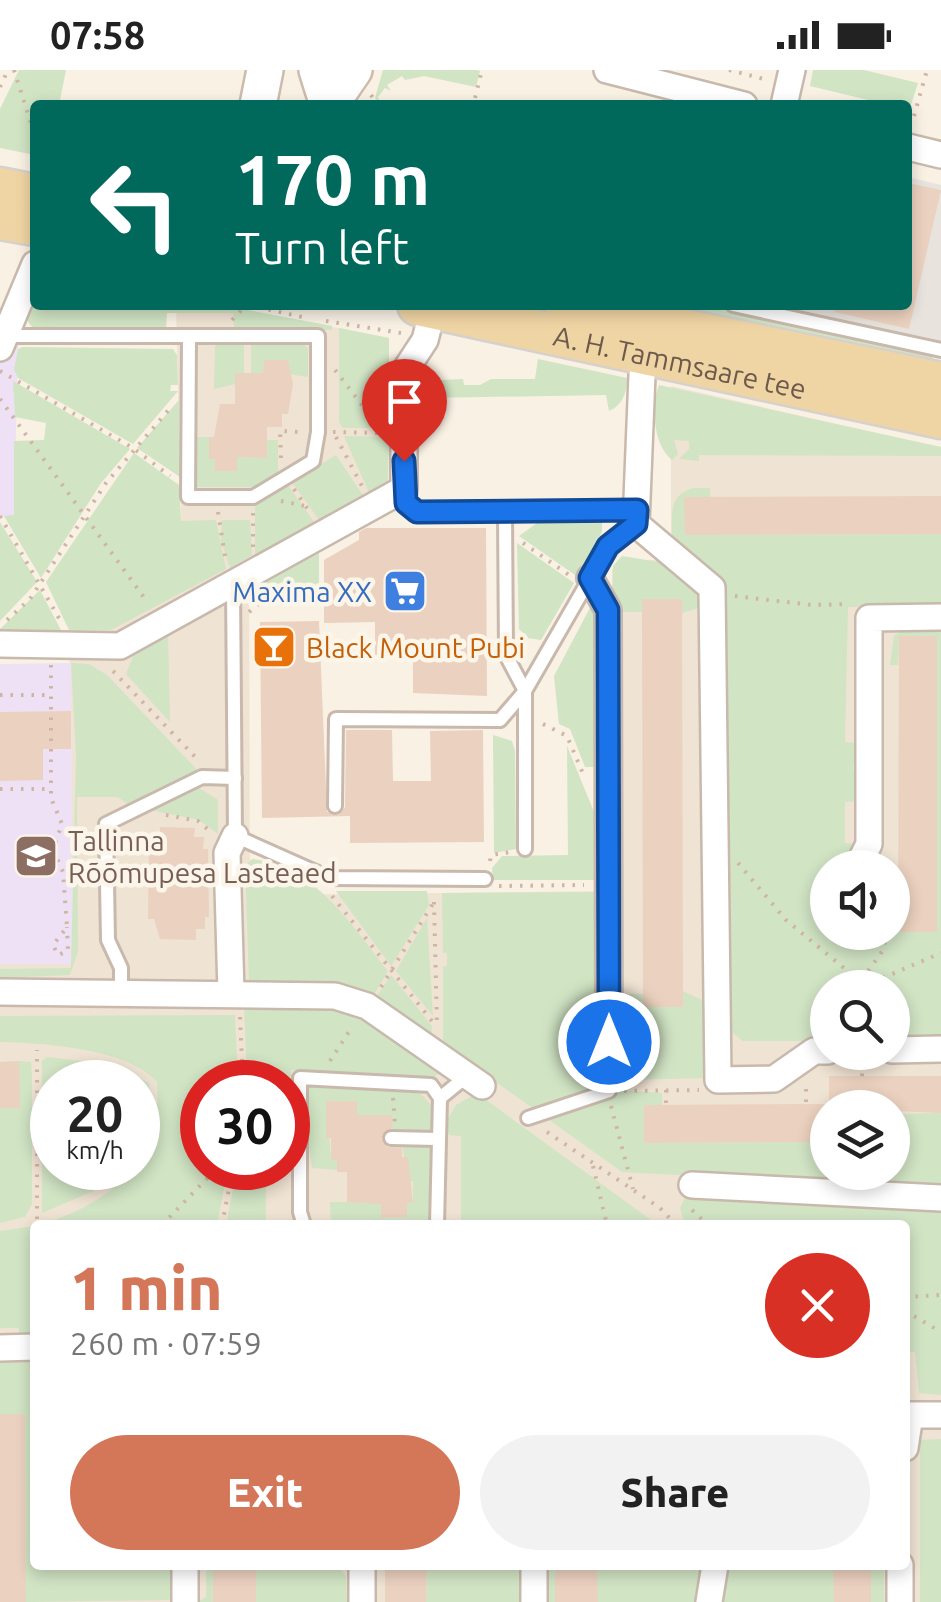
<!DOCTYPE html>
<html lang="en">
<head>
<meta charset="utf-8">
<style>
	:root { --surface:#fff; --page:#f2f2f2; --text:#222; --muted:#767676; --accent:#d47658 }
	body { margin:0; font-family:Ubuntu,sans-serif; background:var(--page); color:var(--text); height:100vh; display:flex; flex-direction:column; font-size:38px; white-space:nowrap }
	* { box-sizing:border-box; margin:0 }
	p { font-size:32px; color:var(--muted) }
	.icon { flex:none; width:55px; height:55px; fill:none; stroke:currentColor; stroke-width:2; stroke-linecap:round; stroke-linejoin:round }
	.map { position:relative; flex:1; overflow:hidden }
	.sheet { position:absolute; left:30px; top:1150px; width:880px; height:350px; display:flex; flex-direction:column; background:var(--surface); border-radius:10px; box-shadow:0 5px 15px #0003 }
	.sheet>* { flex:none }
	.guide { position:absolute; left:30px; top:30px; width:882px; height:210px; border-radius:10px; box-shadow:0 5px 15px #0003; background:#00695c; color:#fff; overflow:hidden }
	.tools { position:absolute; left:810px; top:780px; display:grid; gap:20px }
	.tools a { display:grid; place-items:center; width:100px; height:100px; border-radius:50%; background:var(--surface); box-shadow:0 5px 15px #0003; font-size:50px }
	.speed { position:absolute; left:30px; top:990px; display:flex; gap:20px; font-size:50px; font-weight:700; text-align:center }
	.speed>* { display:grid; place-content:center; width:130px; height:130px; border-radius:50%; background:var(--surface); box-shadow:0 5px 15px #0003; line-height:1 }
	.speed small { font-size:25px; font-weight:400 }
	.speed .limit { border:15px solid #d22; background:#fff; color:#111 }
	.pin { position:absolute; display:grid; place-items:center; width:85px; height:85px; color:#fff; margin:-102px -42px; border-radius:50% 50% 50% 0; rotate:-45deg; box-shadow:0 0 10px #0007 }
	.pin .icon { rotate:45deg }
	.me { position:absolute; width:110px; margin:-55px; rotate:0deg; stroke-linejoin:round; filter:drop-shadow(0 0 8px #0008) }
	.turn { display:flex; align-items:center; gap:35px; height:210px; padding:0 40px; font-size:45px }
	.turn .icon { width:130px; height:130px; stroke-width:2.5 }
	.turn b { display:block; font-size:70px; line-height:85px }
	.round { display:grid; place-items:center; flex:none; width:105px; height:105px; border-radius:52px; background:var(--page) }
	.overview { display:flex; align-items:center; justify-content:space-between; height:170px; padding:0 40px }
	h1 { font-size:60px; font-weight:800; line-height:75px; color:var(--accent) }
	.primary-button { display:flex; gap:20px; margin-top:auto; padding:20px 40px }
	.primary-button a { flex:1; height:115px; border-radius:60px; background:var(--accent); color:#fff; font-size:40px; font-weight:800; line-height:115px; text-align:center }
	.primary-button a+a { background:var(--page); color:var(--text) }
	.status { display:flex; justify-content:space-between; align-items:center; height:70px; padding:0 50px; background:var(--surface); direction:ltr }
	.status svg { height:28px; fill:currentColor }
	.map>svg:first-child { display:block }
</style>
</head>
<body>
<div class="status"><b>07:58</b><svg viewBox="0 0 49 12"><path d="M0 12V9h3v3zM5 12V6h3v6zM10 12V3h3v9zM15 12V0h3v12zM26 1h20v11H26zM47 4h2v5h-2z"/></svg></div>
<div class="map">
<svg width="941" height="1532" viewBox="0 0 941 1532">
	<rect width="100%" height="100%" fill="#f9f1e4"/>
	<path fill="#efe3d3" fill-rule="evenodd" d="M176 235H221L389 268 388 443 249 520 250 825 612 821V500L618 490H661L671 467V316L941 378V1532H0V894L73 893 69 560H111L181 451ZM828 798H892V862H828ZM828 918H892V982H828ZM52 1012H138V1098H52ZM202 1012H288V1098H202ZM828 1038H892V1102H828ZM35 1155H905V1495H35Z"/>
	<polygon fill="#e9e3de" points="908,107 941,115 941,287 697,235 908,235"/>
	<g fill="#eee1f5">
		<polygon points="0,259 18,276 14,446 0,446"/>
		<polygon points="71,593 73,894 0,894 0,594"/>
	</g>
	<g fill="#d1e4c4">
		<polygon points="19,0 66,0 59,35 35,35 35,85 0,78 0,39"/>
		<polygon points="383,0 477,0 480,1 476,17 424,6 405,10 402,6 387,15 391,21 385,18 378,27 381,35 375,28"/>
		<polygon points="813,0 864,0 918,13 911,35 889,35 810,16"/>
		<polygon points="35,222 35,235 221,235 332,256 332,260 234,258 233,243 167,243 166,258 33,258 25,248"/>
		<polygon points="648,235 697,235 932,285 934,290 932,294"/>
		<polygon points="339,258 389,268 389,358 343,358 339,352"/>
		<polygon points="224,272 244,272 244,303 235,303 235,314 214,319 215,276"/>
		<polygon points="251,272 303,274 308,278 308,307 288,304 288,290 264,290 263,303 251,303"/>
		<polygon points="23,277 173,279 177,285 178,315 171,315 170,321 178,321 133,374 18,308 14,300 18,279"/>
		<path d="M538 289 627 308C627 322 623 335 609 341L606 325 427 328 426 349H416L419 311 463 309 464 315H480L491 309H535Z"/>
		<polygon points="13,311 130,379 101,413 41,508 4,446 14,445 14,371 44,370 46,353 15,347"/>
		<path d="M659 315 941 377V386L699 385V391L679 389 689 379V371L674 370 678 384 672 390C653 375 651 336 659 315Z"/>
		<polygon points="179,330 180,407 137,378"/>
		<polygon points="344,366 389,367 388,422 371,427"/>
		<polygon points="193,367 209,367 209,388 215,389 215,401 237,401 237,387 267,388 267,370 278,370 278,405 254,417 197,417"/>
		<polygon points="134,383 179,415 181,451 216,450 226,499 111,560 69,560 46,512"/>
		<polygon points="336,385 364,427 319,450 292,412"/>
		<polygon points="287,414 314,452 255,485 255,436"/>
		<path d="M693 418H710V427L685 428V465L941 464V536L848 537 845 672 858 673 853 699 862 707 860 731 845 732V773L858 774 849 793 829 794 828 862H892L893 845 937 860V567L899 566 898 595H890L894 566 905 559 941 560V970L893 971 892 918H828L827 971H743L729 960 722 516 672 467C672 445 668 425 693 418Z"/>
		<polygon points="594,447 602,453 602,462 578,507 519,466 544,448"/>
		<polygon points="222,450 250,450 252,485 230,498 221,471"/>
		<polygon points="0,452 37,512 0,551"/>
		<polygon points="517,473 574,513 541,570 528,568 519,559"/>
		<polygon points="319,483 319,532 249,532 249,520"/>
		<polygon points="622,486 665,493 700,520 702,537 682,543 681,529 642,529 642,542 612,542 613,496"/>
		<polygon points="40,520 63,564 0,564 0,559"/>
		<polygon points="592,534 600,537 602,697 585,697 570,659 559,654 554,606"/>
		<polygon points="168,564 170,652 126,604 135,582"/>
		<polygon points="71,593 89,594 107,605 197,700 132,737 118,727 77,727 78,881 70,905 0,908 0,899 71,898 76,685"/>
		<polygon points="493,665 512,671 515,681 516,779 494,783"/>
		<polygon points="567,676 601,759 601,810 493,810 492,798 502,786 568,785"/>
		<polygon points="196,716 218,730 218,764 199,750 150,740"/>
		<path d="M252 789C316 796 351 855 388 901L372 928 249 910 245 796Z"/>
		<polygon points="336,821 427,821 429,835 391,896"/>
		<polygon points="601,822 602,1019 662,1023 662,1035 644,1035 645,1073 827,1072 828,1102 892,1102 893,1044 941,1043 941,1119 622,1102 443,974 443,897 447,896 447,883 443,883 442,823"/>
		<polygon points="427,848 433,946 396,901"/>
		<polygon points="391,905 432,956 431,967 374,931"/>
		<polygon points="683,921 704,931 711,1008 615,1010 615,924 643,924 644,937 683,937"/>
		<polygon points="244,934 341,935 370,948 442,1003 427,1009 291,1000 292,1044 288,1050 288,1012 247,1012"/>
		<path d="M235 945 238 1012H202V1098H228L217 1155H39C110 1134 163 1091 157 1012 129 978 41 973 0 972V946Z"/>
		<polygon points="47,987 115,995 149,1013 151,1044 138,1070 138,1012 52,1012 52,1098 123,1098 110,1114 42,1143 42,991"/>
		<polygon points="19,991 31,992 32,1007 32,1134 25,1147 0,1153 0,1038 19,1038"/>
		<polygon points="318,1014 418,1021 432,1036 433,1064 392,1062 391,1045 357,1046 357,1031 327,1031 331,1090 337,1090 337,1100 312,1098 303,1027 310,1016"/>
		<polygon points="472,1026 482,1027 658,1155 461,1155 461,1066 449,1065 445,1054 456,1035"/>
		<polygon points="402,1075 431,1076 428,1155 331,1155 330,1132 381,1132 381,1148 406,1147 407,1133 413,1132 413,1111 408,1111"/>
		<polygon points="237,1098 266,1098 266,1155 226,1155"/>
		<polygon points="693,1124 941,1136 941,1325 919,1323 915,1282 905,1282 905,1155 685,1155 680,1138 686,1126"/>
		<polygon points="35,1156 35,1270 19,1271 19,1258 0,1258 0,1161"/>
		<polygon points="35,1288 35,1495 163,1495 178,1508 175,1526 168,1530 26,1532 25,1345 0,1344 0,1289"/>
		<polygon points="941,1369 941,1532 920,1532 920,1370"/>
		<polygon points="206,1495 336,1495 346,1506 347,1532 198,1532 206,1527"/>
		<polygon points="427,1495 502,1495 525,1503 525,1532 426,1532"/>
		<polygon points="543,1495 704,1495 699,1532 540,1532"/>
		<polygon points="725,1495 884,1495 884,1532 719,1532"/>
	</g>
	<g fill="#ebd1bf">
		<polygon points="908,113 941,120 909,259 835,242 836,235 908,235"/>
		<polygon points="264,290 288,290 293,314 288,344 282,344 282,357 267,357 267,388 237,387 237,401 215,401 215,389 209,389 209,367 214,367 220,334 235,334 235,303 263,303"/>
		<polygon points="941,426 941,464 685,465 684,427"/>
		<polygon points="366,458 486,458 487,626 413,623 413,585 375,585 375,552 324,553 324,490 359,470 359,462"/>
		<polygon points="642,529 682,529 683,937 643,937"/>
		<polygon points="319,551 327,742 339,745 345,737 346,660 392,660 393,711 431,711 430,661 483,660 484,772 350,773 350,746 262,748 260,552"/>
		<polygon points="899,566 937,566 937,862 898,862"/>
		<polygon points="71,641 71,679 43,679 43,710 0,711 0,642"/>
		<polygon points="160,757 195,758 194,767 204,767 203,779 208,779 209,847 205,847 205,859 196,859 196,870 160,869 154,849 148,849 149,779 153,779 153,767 160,767"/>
		<polygon points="19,991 20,1038 0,1038 0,992"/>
		<polygon points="829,1006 941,1006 941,1043 829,1038"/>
		<polygon points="326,1031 357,1031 357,1045 392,1045 392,1058 381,1069 387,1077 402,1078 402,1087 408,1087 413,1133 407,1133 407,1147 381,1148 381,1134 347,1132 347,1102 337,1102 337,1090 331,1090 331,1068 326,1068"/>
		<polygon points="828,1034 828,1072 644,1073 644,1035"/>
		<polygon points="0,1344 25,1344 26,1532 0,1532"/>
		<rect x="213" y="1495" width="43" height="37"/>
		<polygon points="385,1495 427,1495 426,1532 385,1532"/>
		<polygon points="555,1495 597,1495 598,1532 555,1532"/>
		<polygon points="833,1495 871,1495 871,1532 834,1532"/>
	</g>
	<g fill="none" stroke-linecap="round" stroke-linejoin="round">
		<defs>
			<g id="lane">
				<polyline points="733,235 941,280"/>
				<polyline points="8,266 318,266 318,362 313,391 253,427 188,427 189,269"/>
				<polyline points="404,419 407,433 431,444 637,440"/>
				<polyline points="233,515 235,766 329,808 485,809"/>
				<polyline points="335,736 336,649 500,650 525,621 506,585 505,443"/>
				<polyline points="525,779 525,621 608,477 636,454"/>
				<polyline points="121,921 121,898 108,870 106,754 202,707 235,708"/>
				<polyline points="440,1028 467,1006"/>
				<polyline points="528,1048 609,1021"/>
				<polyline points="391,1068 438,1069"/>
				<polyline points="304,1155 300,1142 300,1008 431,1015 440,1028 437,1155"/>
			</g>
			<g id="street">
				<polyline points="607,0 744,35"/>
				<polyline points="784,35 792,0"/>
				<polyline points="908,77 941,85"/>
				<polyline points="648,270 642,305 636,454 712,518 718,1010 774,1009 814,981 828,981"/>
				<polyline points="0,278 35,194"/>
				<polyline points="590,508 608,540 609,972"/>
				<polyline points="0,574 120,576 404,419 404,302 425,270 434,235"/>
				<polyline points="857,798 869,774 869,548 941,547"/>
				<polyline points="0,922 335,926 367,936 482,1016"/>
				<polyline points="231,923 227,783 235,766"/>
				<polyline points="892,980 941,979"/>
				<polyline points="692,1115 941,1128"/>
				<polyline points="0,1278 35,1277"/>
				<polyline points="905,1378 910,1345 941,1345"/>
				<polyline points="185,1495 185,1532"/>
				<polyline points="362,1495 362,1532"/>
				<polyline points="534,1495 534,1532"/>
				<polyline points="900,1495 900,1532"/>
				<polyline points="709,1532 715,1495"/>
			</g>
			<g id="secondary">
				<polyline points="317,0 328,35"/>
				<polyline points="258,35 265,0"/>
				<polyline points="330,35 354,0"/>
			</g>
			<g id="primary">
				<polyline points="0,118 35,125"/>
				<polyline points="0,149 35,155"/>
				<path id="s1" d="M418 235 941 348"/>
				<polyline points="565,235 941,313"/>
			</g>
		</defs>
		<use href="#lane" stroke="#c8b9ac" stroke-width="18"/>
		<use href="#street" stroke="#c8b9ac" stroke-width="30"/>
		<use href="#secondary" stroke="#cdbbad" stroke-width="40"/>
		<use href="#primary" stroke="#d6d1cd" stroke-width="45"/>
		<g stroke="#cfb5a3" stroke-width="4" stroke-dasharray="2.5 8" stroke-linecap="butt">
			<polyline points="14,0 35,66"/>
			<polyline points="729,0 768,10"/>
			<polyline points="0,17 8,0"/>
			<polyline points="371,25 378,35"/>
			<polyline points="475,28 482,0"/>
			<polyline points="914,46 927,0"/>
			<polyline points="248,235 302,247"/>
			<polyline points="232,250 246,235"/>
			<polyline points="326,251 401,263"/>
			<polyline points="335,300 381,360"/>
			<polyline points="0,301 133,378 170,406"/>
			<polyline points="0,329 148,533"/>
			<polyline points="333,362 379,363"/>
			<polyline points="336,367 362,416"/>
			<polyline points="281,388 280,361 299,362"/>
			<polyline points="294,419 311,444"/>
			<polyline points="281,431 305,436"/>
			<polyline points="218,442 226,492"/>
			<polyline points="253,443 253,478"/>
			<polyline points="0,446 60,550"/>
			<polyline points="523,473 569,505"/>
			<polyline points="735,526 812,535 850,534"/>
			<polyline points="249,542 276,519"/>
			<polyline points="7,550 30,529 106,413 172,336"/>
			<polyline points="51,595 51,728 62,754 53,779 63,802 67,857 53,875 58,885 68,881 67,857"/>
			<polyline points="113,601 200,692"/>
			<polyline points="0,625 52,625"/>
			<polyline points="543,654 567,666 584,706"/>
			<polyline points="0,719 50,719"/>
			<polyline points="166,745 198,751 211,762"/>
			<polyline points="490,791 491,785 511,782"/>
			<polyline points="738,793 786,850 868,918"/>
			<polyline points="499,816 584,815"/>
			<polyline points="332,826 432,951"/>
			<polyline points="434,832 437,957"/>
			<polyline points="862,911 885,907 941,883"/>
			<polyline points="381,917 434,832"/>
			<polyline points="856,918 883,880 887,862"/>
			<polyline points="240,947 243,1012"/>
			<polyline points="330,991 352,957"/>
			<polyline points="862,1006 863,991"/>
			<polyline points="806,1019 806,1034"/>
			<polyline points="666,1020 666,1035"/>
			<polyline points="624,1021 699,1020"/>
			<polyline points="393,1028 395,1054"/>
			<polyline points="611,1036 633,1119"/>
			<polyline points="547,1062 660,1138 676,1155"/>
			<polyline points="593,1096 607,1155"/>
			<polyline points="692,1140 708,1155"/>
			<polyline points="37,1149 37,980"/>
			<polyline points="162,1155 217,1098"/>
			<polyline points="222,1155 233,1098"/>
			<polyline points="905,1227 941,1225"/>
			<polyline points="905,1241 941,1262"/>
		</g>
		<use href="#lane" stroke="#fff" stroke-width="12"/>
		<use href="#street" stroke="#fff" stroke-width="25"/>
		<use href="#secondary" stroke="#fff" stroke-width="35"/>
		<use href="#primary" stroke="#f0d5a4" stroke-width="40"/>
	</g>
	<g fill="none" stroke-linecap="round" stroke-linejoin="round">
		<defs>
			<polyline id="route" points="404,391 406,433 417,442 637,440 636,454 608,476 590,508 608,540 609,972"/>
		</defs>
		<use href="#route" stroke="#114b97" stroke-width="25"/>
		<use href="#route" stroke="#1a73e8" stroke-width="18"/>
	</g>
	<defs>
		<symbol id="supermarket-square" viewBox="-11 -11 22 22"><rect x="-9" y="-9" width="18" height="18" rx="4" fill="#3f7fe0" stroke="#fcf5e9"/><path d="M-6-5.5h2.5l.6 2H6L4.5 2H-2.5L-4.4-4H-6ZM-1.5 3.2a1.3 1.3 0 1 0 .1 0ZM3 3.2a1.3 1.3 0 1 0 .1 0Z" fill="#fff"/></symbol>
		<symbol id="bar-square" viewBox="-11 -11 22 22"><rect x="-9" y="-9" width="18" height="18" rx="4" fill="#e8710a" stroke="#fcf5e9"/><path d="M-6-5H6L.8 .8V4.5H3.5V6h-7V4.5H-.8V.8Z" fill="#fff"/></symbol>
		<symbol id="school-square" viewBox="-11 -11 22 22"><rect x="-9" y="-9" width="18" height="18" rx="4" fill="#8d6e63" stroke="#fcf5e9"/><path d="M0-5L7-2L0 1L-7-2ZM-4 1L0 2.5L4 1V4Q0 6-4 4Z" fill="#fff"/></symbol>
	</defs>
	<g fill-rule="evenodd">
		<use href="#supermarket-square" x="380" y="496" width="50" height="50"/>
		<use href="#bar-square" x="249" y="552" width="50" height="50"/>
		<use href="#school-square" x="11" y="761" width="50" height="50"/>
	</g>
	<g text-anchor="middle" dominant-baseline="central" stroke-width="9" stroke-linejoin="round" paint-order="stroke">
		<g font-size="28" fill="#6e594d" stroke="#fcf5e9">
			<text stroke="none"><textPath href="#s1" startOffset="268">A. H. Tammsaare tee</textPath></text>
		</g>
		<g font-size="28" fill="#366cbe" stroke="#fcf5e9" text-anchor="end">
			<text x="372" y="521">Maxima XX</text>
		</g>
		<g font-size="28" fill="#c56008" stroke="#fcf5e9" text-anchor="start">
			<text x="306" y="577">Black Mount Pubi</text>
		</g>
		<g font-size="28" fill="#785e54" stroke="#fcf5e9" text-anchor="start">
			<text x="68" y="770">Tallinna<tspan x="68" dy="32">Rõõmupesa Lasteaed</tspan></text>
		</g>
	</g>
</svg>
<div class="tools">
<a><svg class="icon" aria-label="sound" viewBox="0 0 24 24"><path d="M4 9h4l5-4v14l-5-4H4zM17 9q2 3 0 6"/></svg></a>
<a><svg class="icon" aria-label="search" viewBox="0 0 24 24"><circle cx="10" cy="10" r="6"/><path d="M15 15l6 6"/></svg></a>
<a><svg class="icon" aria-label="layers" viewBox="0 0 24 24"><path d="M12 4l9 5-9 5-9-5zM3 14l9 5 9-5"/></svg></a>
</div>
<div class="speed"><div>20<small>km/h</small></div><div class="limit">30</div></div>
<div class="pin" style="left:404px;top:391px;background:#d93025"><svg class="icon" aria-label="arrive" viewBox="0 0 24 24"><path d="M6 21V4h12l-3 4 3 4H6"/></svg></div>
<svg class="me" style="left:609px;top:972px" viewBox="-20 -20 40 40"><circle r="17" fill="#1a73e8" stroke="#fff" stroke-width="3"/><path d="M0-11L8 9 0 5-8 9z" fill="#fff"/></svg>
<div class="guide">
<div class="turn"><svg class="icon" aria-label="left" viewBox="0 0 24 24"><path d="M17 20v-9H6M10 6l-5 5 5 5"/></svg><div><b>170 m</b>Turn left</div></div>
</div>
<section class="sheet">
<div class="overview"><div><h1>1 min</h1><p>260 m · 07:59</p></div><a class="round" style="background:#d93025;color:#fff"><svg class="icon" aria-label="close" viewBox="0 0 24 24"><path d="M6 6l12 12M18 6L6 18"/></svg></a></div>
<div class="primary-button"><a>Exit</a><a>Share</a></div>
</section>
</div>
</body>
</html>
